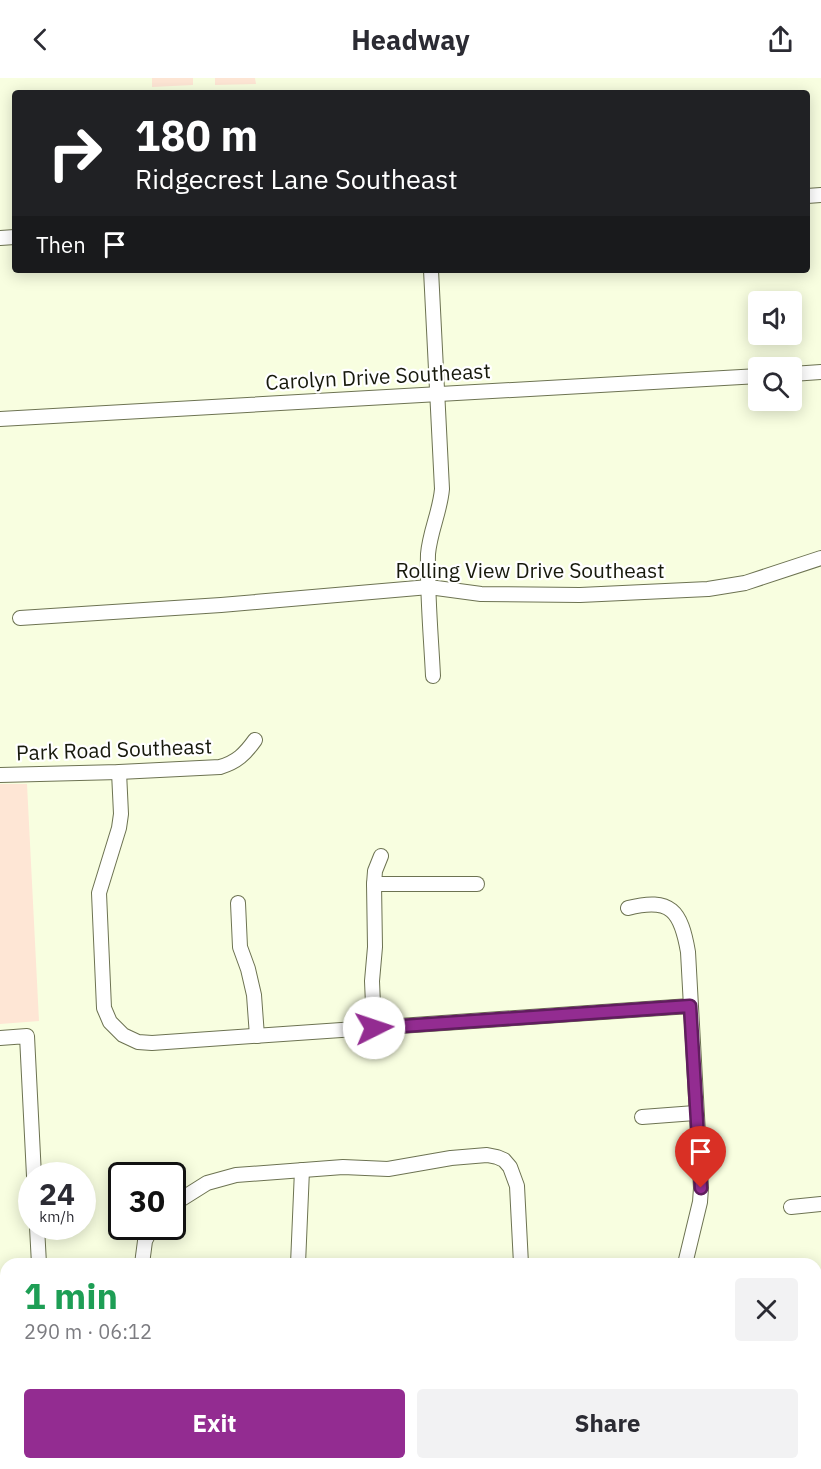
<!DOCTYPE html>
<html lang="en">
<head>
<meta charset="utf-8">
<style>
	:root { --surface:#fff; --page:#f2f2f3; --text:#2b2b33; --muted:#7c7c81; --accent:#932c91 }
	body { margin:0; font-family:"IBM Plex Sans",sans-serif; background:var(--page); color:var(--text); height:100vh; display:flex; flex-direction:column; font-size:22px; white-space:nowrap }
	* { box-sizing:border-box; margin:0 }
	p { font-size:20px; color:var(--muted) }
	.icon { flex:none; width:33px; height:33px; fill:none; stroke:currentColor; stroke-width:2; stroke-linecap:round; stroke-linejoin:round }
	.map { position:relative; flex:1; overflow:hidden }
	.panel { position:absolute; left:0px; top:1180px; width:822px; height:212px; display:flex; flex-direction:column; background:var(--surface); border-radius:18px 18px 0 0; box-shadow:0 3px 15px #0003 }
	.panel>* { flex:none }
	.hud { position:absolute; left:12px; top:12px; width:798px; height:183px; border-radius:6px; box-shadow:0 3px 15px #0003; background:#202124; color:#fff; overflow:hidden }
	.controls { position:absolute; left:748px; top:213px; display:grid; gap:12px }
	.controls a { display:grid; place-items:center; width:54px; height:54px; border-radius:6px; background:var(--surface); box-shadow:0 3px 15px #0003; font-size:30px }
	.speed { position:absolute; left:18px; top:1084px; display:flex; gap:12px; font-size:30px; font-weight:700; text-align:center }
	.speed>* { display:grid; place-content:center; width:78px; height:78px; border-radius:50%; background:var(--surface); box-shadow:0 3px 15px #0003; line-height:1 }
	.speed small { font-size:15px; font-weight:400 }
	.speed .limit { border:3px solid #111; border-radius:9px; background:#fff; color:#111 }
	.pin { position:absolute; display:grid; place-items:center; width:51px; height:51px; color:#fff; margin:-62px -26px; border-radius:50% 50% 50% 0; rotate:-45deg; box-shadow:0 0 6px #0007 }
	.pin .icon { rotate:45deg }
	.me { position:absolute; width:66px; margin:-33px; rotate:86deg; stroke-linejoin:round; filter:drop-shadow(0 0 4px #0008) }
	.turn { display:flex; align-items:center; gap:21px; height:126px; padding:0 24px; font-size:27px }
	.turn .icon { width:78px; height:78px; stroke-width:2.5 }
	.turn b { display:block; font-size:42px; line-height:51px }
	.then { display:flex; align-items:center; height:57px; padding:0 24px; background:#0003; gap:12px; font-size:22px }
	.round { display:grid; place-items:center; flex:none; width:63px; height:63px; border-radius:6px; background:var(--page) }
	.headline { display:flex; align-items:center; justify-content:space-between; height:102px; padding:0 24px }
	h1 { font-size:36px; font-weight:700; line-height:45px; color:#1e9e55 }
	.button { display:flex; gap:12px; margin-top:auto; padding:12px 24px }
	.button a { flex:1; height:69px; border-radius:6px; background:var(--accent); color:#fff; font-size:24px; font-weight:700; line-height:69px; text-align:center }
	.button a+a { background:var(--page); color:var(--text) }
	header { display:flex; justify-content:space-between; align-items:center; height:78px; padding:0 24px; background:var(--surface); font-size:27px; font-weight:700 }
	.map>svg:first-child { display:block }
</style>
</head>
<body>
<header><svg class="icon" aria-label="back" viewBox="0 0 24 24"><path d="M15 5l-7 7 7 7"/></svg>Headway<svg class="icon" aria-label="share" viewBox="0 0 24 24"><path d="M12 15V3M7 8l5-5 5 5M5 13v7h14v-7"/></svg></header>
<div class="map">
<svg width="821" height="1391" viewBox="0 0 821 1391">
	<rect width="100%" height="100%" fill="#f8fee0"/>
	<g fill="#fee6d5">
		<polygon points="152,0 193,0 193,7 152,9"/>
		<polygon points="215,0 255,0 256,6 215,7"/>
		<polygon points="0,706 27,706 39,943 0,946"/>
	</g>
	<g fill="none" stroke-linecap="round" stroke-linejoin="round">
		<defs>
			<g id="street">
				<polyline points="807,118 821,117"/>
				<polyline points="0,160 15,159"/>
				<path d="M431 192 442 411C440 434 430 453 428 476 427 516 431 557 433 598"/>
				<polyline points="792,296 821,294"/>
				<polyline points="0,341 759,298"/>
				<polyline points="20,540 221,527 429,509 481,516 580,517 708,511 745,505 821,480"/>
				<polyline points="119,694 121,736 119,750 99,815 104,930 110,944 123,957 138,964 152,965 690,928"/>
				<path d="M0 697 119 694 220 689C237 684 245 676 255 662"/>
				<polyline points="374,806 477,806"/>
				<polyline points="238,825 240,869 248,891 254,917 257,958"/>
				<path d="M628 830C671 819 681 833 688 874L701 1110 700 1124 685 1186"/>
				<polyline points="374,950 372,903 375,869 374,806 375,793 381,778"/>
				<polyline points="0,960 27,958 34,1098"/>
				<polyline points="642,1039 695,1035"/>
				<polyline points="172,1127 207,1105 236,1097 343,1089 388,1091 451,1080 487,1077 497,1079 504,1082 510,1089 517,1108 521,1186"/>
				<polyline points="791,1129 821,1126"/>
				<polyline points="37,1149 39,1186"/>
				<polyline points="142,1186 145,1163 152,1149"/>
				<polyline points="298,1186 302,1092"/>
				<polyline points="0,1206 6,1206"/>
				<polyline points="0,1272 6,1271"/>
				<polyline points="0,1336 6,1335"/>
				<polyline points="407,1386 419,1391"/>
				<polyline points="452,1391 488,1386"/>
			</g>
		</defs>
		<use href="#street" stroke="#6d7352" stroke-width="16"/>
		<use href="#street" stroke="#fff" stroke-width="14"/>
	</g>
	<g fill="none" stroke-linecap="round" stroke-linejoin="round">
		<defs>
			<polyline id="route" points="374,950 690,928 701,1110"/>
		</defs>
		<use href="#route" stroke="#601d5e" stroke-width="15"/>
		<use href="#route" stroke="#932c91" stroke-width="10"/>
	</g>
	<g text-anchor="middle" dominant-baseline="central" stroke-width="4.5" stroke-linejoin="round" paint-order="stroke">
		<g font-size="21" fill="#17190c" stroke="#fff">
			<text transform="translate(378 298) rotate(-3)">Carolyn Drive Southeast</text>
			<text x="530" y="492">Rolling View Drive Southeast</text>
			<text transform="translate(114 671) rotate(-2)">Park Road Southeast</text>
		</g>
	</g>
</svg>
<div class="controls">
<a><svg class="icon" aria-label="sound" viewBox="0 0 24 24"><path d="M4 9h4l5-4v14l-5-4H4zM17 9q2 3 0 6"/></svg></a>
<a><svg class="icon" aria-label="search" viewBox="0 0 24 24"><circle cx="10" cy="10" r="6"/><path d="M15 15l6 6"/></svg></a>
</div>
<div class="speed"><div>24<small>km/h</small></div><div class="limit">30</div></div>
<div class="pin" style="left:701px;top:1110px;background:#d93025"><svg class="icon" aria-label="arrive" viewBox="0 0 24 24"><path d="M6 21V4h12l-3 4 3 4H6"/></svg></div>
<svg class="me" style="left:374px;top:950px" viewBox="-20 -20 40 40"><circle r="19" fill="#fff"/><path d="M0-13L10 11 0 6-10 11z" fill="#932c91"/></svg>
<div class="hud">
<div class="turn"><svg class="icon" aria-label="right" viewBox="0 0 24 24"><path d="M7 20v-9h11M14 6l5 5-5 5"/></svg><div><b>180 m</b>Ridgecrest Lane Southeast</div></div>
<div class="then">Then<svg class="icon" aria-label="arrive" viewBox="0 0 24 24"><path d="M6 21V4h12l-3 4 3 4H6"/></svg></div>
</div>
<section class="panel">
<div class="headline"><div><h1>1 min</h1><p>290 m · 06:12</p></div><a class="round"><svg class="icon" aria-label="close" viewBox="0 0 24 24"><path d="M6 6l12 12M18 6L6 18"/></svg></a></div>
<div class="button"><a>Exit</a><a>Share</a></div>
</section>
</div>
</body>
</html>
